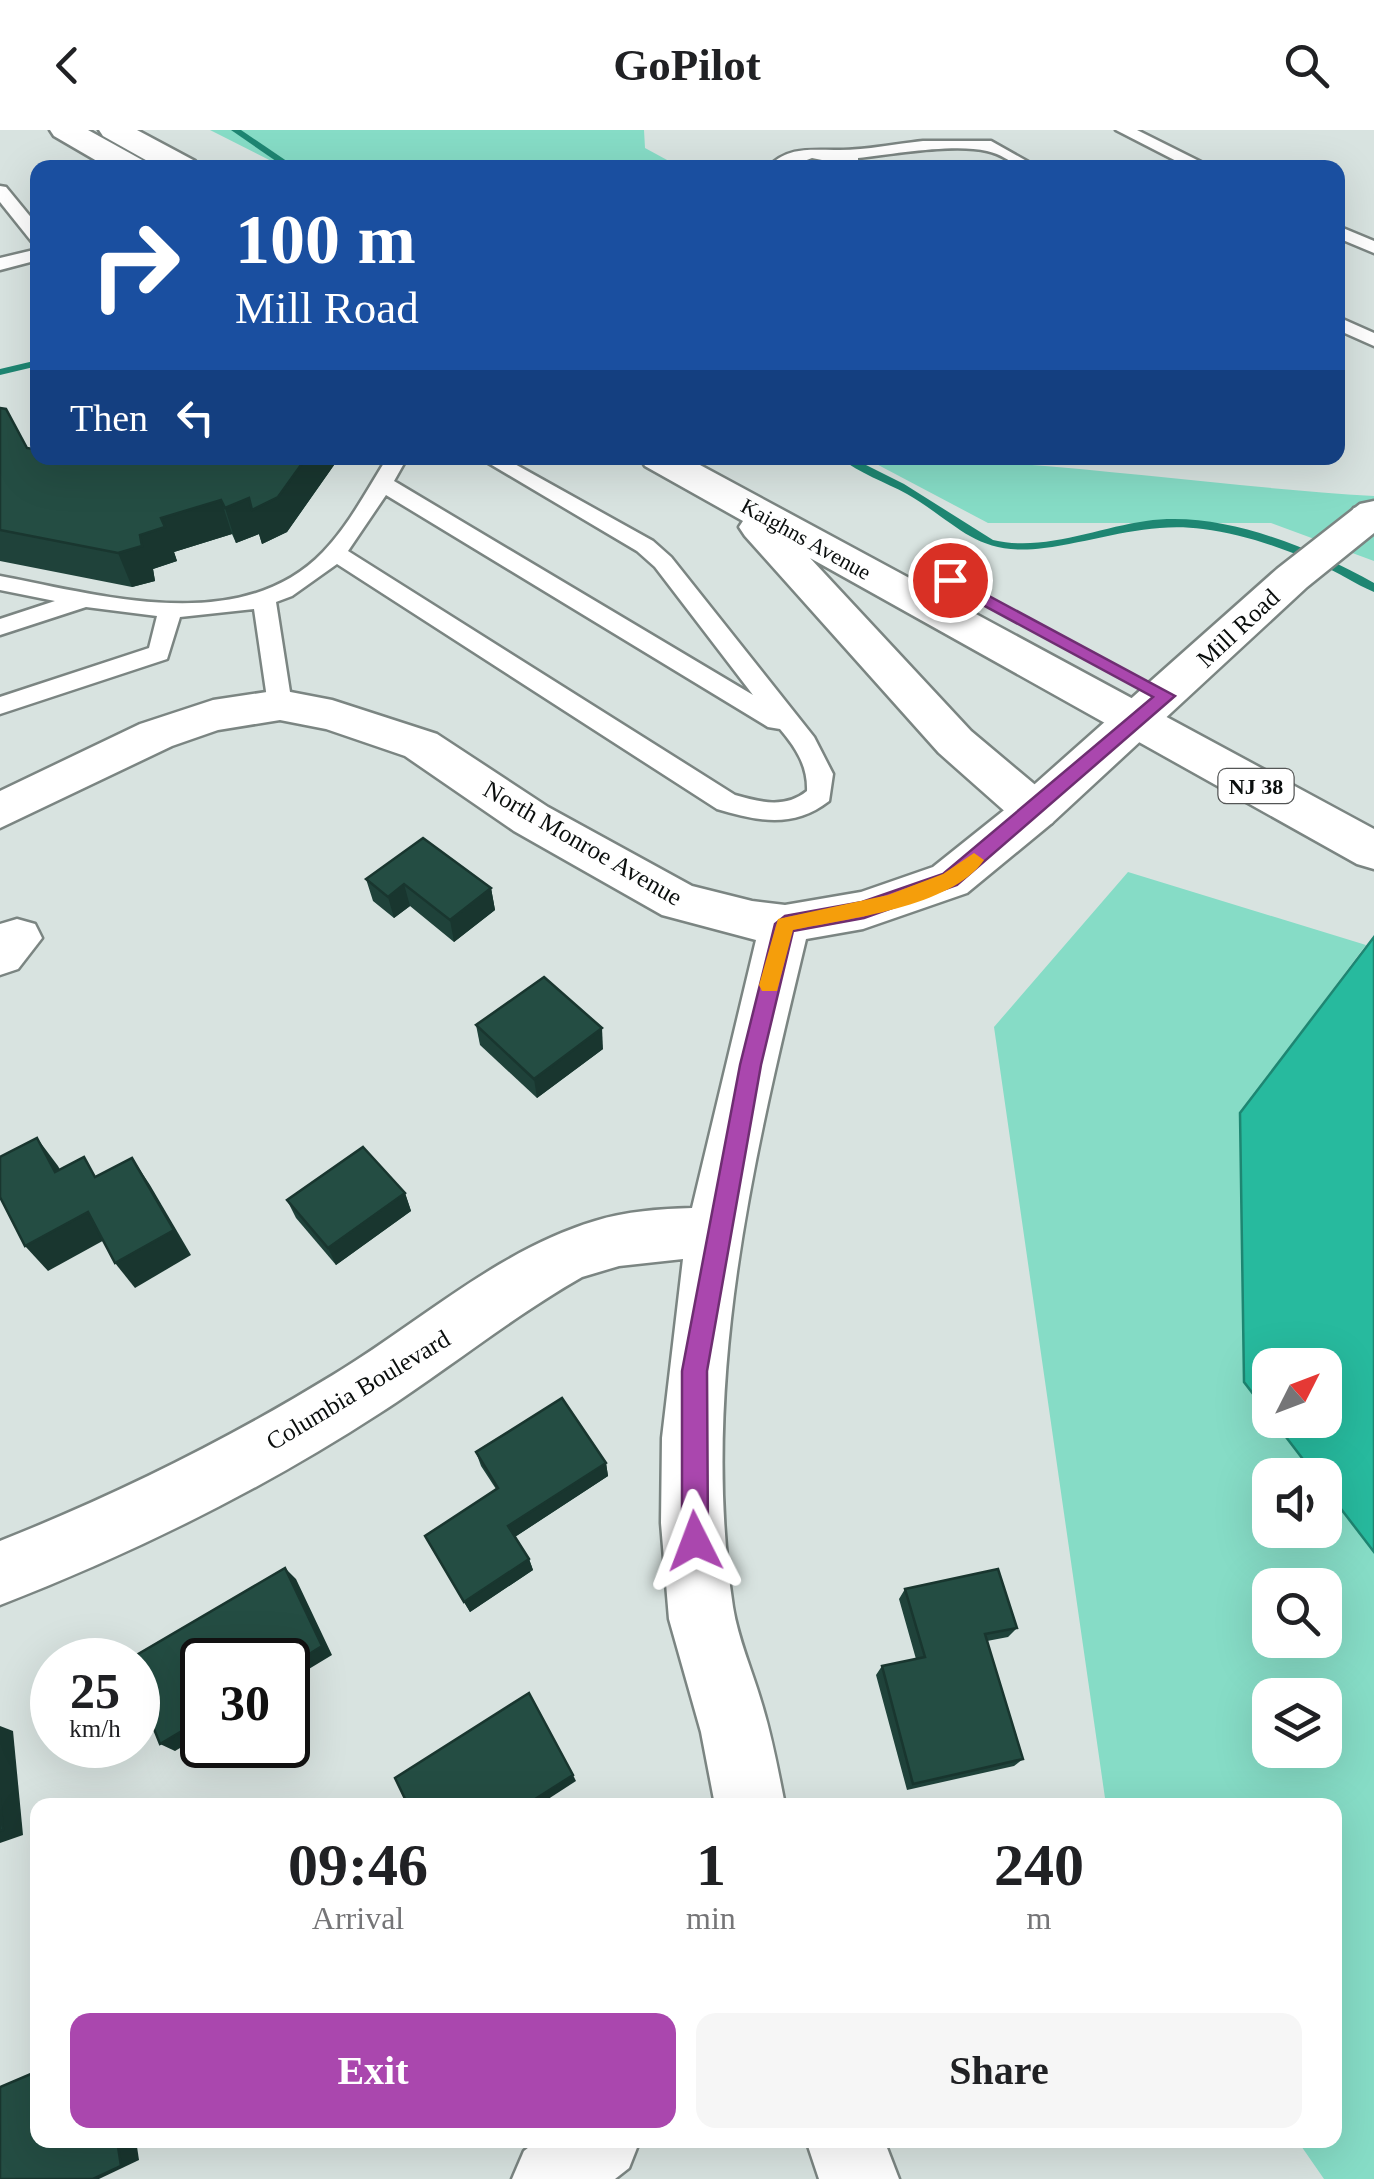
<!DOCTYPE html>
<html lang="en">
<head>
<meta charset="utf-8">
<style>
	:root { --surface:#fff; --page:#f6f6f6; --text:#202124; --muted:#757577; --accent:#aa47ae }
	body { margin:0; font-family:Georgia,serif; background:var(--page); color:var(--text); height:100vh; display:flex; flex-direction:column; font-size:38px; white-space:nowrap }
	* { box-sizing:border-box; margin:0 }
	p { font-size:32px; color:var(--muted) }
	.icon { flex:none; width:55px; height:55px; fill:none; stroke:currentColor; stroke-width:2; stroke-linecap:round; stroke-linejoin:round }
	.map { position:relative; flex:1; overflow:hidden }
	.side { position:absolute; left:30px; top:1668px; width:1312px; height:350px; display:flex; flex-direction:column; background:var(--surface); border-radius:20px; box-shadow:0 10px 40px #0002 }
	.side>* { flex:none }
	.banner { position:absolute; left:30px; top:30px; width:1315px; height:305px; border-radius:20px; box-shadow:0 10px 40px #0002; background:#1a4fa0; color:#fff; overflow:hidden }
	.needle { width:65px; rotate:48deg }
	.tools { position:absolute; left:1252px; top:1218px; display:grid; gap:20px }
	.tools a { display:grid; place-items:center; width:90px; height:90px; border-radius:20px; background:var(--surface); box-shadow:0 10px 40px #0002; font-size:50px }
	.speed { position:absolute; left:30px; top:1508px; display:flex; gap:20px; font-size:50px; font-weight:700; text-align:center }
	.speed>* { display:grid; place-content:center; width:130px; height:130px; border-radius:50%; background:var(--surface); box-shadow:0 10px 40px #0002; line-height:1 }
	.speed small { font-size:25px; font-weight:400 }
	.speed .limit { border:5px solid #111; border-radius:15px; background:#fff; color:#111 }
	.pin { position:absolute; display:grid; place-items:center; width:85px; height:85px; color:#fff; margin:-42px; border:5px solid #fff; border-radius:50%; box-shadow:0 2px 10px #0007 }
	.me { position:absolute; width:110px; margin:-55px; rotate:357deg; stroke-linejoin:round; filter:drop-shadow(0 0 8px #0008) }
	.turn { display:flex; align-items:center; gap:35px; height:210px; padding:0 40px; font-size:45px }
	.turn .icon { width:130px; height:130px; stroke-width:2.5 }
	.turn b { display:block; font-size:70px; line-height:85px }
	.then { display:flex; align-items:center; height:95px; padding:0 40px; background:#0003; gap:20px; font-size:38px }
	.eta { display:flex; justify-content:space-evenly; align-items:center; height:170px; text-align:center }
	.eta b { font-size:60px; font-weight:700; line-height:70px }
	.action { display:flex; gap:20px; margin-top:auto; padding:20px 40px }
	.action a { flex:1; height:115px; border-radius:20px; background:var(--accent); color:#fff; font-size:40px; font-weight:700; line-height:115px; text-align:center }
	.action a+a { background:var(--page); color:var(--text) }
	header { display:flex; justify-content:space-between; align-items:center; height:130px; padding:0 40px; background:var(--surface); font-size:45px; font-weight:700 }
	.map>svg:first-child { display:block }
</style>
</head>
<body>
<header><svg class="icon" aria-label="back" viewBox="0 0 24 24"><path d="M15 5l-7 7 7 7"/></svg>GoPilot<svg class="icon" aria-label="search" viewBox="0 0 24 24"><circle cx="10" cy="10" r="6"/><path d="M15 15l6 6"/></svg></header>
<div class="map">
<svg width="1374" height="2049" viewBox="0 0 1374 2049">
	<rect width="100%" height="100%" fill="#d8e3e0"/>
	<g fill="#86dcc6" fill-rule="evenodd">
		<polygon points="210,0 644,0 645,18 680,37 283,37"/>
		<path d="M865 328C1035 327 1204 356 1374 366V431L1271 393H988Z"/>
		<path d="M1128 742 1366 815 1240 983 1244 1252 1315 1345H1270V1400H1325V1358L1374 1422V2049H1324L1297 2010H1335V1675H1106L994 897ZM1270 1455H1325V1510H1270ZM1270 1565H1325V1620H1270Z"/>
	</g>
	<polygon fill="#27ba9e" stroke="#1e8672" stroke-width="2.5" points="1374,807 1374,1422 1325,1358 1325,1345 1315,1345 1273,1290 1325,1290 1325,1235 1270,1235 1270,1286 1244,1252 1240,983"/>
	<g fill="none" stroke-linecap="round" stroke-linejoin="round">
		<g fill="#1e8672" fill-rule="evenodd">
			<polygon points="231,0 241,0 297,38 286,38"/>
			<polygon points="38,230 38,236 0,245 0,239"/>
			<path d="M840 328H852L904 354 993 410C1044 422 1096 398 1146 391 1221 380 1310 417 1374 453V462C1355 454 1338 442 1319 434 1283 418 1243 404 1203 399 1148 391 1098 411 1044 418 976 427 960 395 907 364 885 352 859 343 840 328Z"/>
		</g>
		<defs>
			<g id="service">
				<polygon points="1116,0 1137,0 1213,38 1190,38"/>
				<path d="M923 11H991L1039 38C1010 38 1010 26 987 21 955 13 893 24 858 28V35L852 36 812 28 786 38H767C787 17 808 20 834 20 863 21 894 14 923 11Z"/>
				<polygon points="0,56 6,57 38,96 38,113 32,112 0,72"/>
				<polygon points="1338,96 1374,111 1374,123 1338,108"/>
				<polygon points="38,119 38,130 0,140 0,128"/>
				<polygon points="1338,187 1374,203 1374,216 1338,200"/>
				<path d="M387 328H407L394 351 753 565 655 437 637 421 480 328H504L653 411 671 427 814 607 833 644 829 671C793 699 757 691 717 679L337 434 292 466 276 472 292 575 289 581 280 583 268 575 254 479 180 487 167 529 0 584V567L149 518 157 486 86 477 0 505V489L55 471 0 460V446C100 465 241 507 323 422 349 395 367 360 387 328ZM386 365 768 597 780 599C796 618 808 636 807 661 785 679 760 672 735 665L348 421Z"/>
			</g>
			<g id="minor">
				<path d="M280 560 332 570 437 604 548 677 692 756 752 771 785 775 861 762 933 737 1018 669 1035 664 1052 669 1058 681 1052 693 967 763 863 799 806 809C754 1025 699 1253 733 1477 738 1509 752 1540 761 1571 772 1606 778 1640 785 1675H715L701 1602 669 1489 661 1393 662 1308 683 1129 619 1136 582 1147C512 1187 448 1239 380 1283 260 1361 133 1423 0 1475V1411C116 1365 227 1310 333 1245 419 1193 498 1120 595 1091 626 1081 660 1079 692 1078L756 810 662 785 514 701 405 626 326 599 280 590 218 600 172 616 0 698V661L140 594 213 570Z"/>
				<polygon points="17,789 35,794 42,808 18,839 0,845 0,794"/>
				<polygon points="538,2010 640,2010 629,2038 615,2049 512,2049 524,2021"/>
				<polygon points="806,2010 884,2010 899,2049 819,2049"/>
			</g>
			<polygon id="tertiary" points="1374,371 1374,403 1307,457 1052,693 1035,698 1018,693 1012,681 1018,669 1277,439 1360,374"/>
			<g id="trunk">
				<polygon points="50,0 88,0 144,31 148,38 109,38 54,6"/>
				<polygon points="99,0 137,0 195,31 199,38 160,38 103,6"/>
				<polygon points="640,328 687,328 1374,699 1374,739 1357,734 810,428 971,601 1052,669 1058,681 1052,693 1035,698 1018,693 939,623 745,406 739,397 743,391 645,336"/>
				<polygon points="1374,375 1374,399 1354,396 1348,387 1354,378"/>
			</g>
		</defs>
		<use href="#service" stroke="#7b8582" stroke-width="5"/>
		<use href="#minor" stroke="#7b8582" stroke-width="5"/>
		<use href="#tertiary" stroke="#7b8582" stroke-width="5"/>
		<use href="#trunk" stroke="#7b8582" stroke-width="5"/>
		<use href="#service" fill="#fff" fill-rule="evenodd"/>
		<use href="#minor" fill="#fff" fill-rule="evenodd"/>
		<use href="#tertiary" fill="#fff" fill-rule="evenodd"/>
		<use href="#trunk" fill="#fff" fill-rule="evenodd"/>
	</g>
	<g fill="#1f423a">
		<polygon points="0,278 27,318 83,330 91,328 339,328 287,402 262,414 259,404 236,413 232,404 174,422 177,431 153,439 155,451 132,457 0,431"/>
		<polygon points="366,749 491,758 495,780 454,812 410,776 394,788 373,771"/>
		<polygon points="476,895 603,919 537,968 480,915"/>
		<polygon points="405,1063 411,1081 336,1135 296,1088 287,1070"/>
		<polygon points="476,1322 606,1333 608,1346 515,1407 529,1429 533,1440 470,1482 425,1406 496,1359 481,1336"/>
		<polygon points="905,1459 1017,1498 1008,1507 987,1511 1023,1629 1014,1636 907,1660 876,1545 882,1536 916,1529 899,1469"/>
	</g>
	<g fill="#19362f">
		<polygon points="306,328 339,328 287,402 262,414 259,404 236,413 225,378"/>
		<polygon points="221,370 232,404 174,422 177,431 153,439 155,451 132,457 118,423 161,388"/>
		<polygon points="404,754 410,776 394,788 388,767"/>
		<polygon points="491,758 495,780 454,812 450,790"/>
		<polygon points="602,898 603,919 537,968 534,949"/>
		<polygon points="37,1008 58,1036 76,1068 55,1042"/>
		<polygon points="132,1028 150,1055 191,1125 135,1158 115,1133"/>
		<polygon points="405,1063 411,1081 336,1135 328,1118"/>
		<polygon points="88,1082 108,1108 48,1141 25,1116"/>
		<polygon points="606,1333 608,1346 513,1408 508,1396"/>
		<polygon points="529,1429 533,1440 470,1482 464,1472"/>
		<polygon points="285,1438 296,1449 332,1525 289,1551 305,1588 288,1598"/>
		<polygon points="202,1589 202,1605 175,1621 160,1614"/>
		<polygon points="0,1596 13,1601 23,1705 0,1713"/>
		<polygon points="573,1645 576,1651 539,1675 530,1675 529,1673"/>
		<polygon points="117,2010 136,2010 139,2030 99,2049 93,2049"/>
	</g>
	<g fill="#244d43" stroke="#19362f" stroke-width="2.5">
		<polygon points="0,278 6,279 27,318 38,320 38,328 72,328 83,330 91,328 306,328 278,367 252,380 249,368 225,378 221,370 161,388 165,397 140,405 142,416 118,423 0,400"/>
		<polygon points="423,708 491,758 450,790 404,754 388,767 366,749"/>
		<polygon points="544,847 602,898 534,949 476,895"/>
		<polygon points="37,1008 55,1042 84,1027 95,1047 132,1028 174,1100 115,1133 88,1082 25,1116 0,1067 0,1027"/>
		<polygon points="363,1017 405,1063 328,1118 287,1070"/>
		<polygon points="562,1268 606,1333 508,1396 529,1429 464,1472 425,1406 498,1358 476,1322"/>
		<polygon points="285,1438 322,1516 288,1537 288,1530 202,1530 202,1589 160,1614 138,1559 138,1530 128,1530"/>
		<polygon points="998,1439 1017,1498 985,1504 1023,1629 913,1654 882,1536 925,1527 905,1459"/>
		<polygon points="529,1563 573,1645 529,1673 530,1675 408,1675 395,1648"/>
		<polygon points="288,1565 294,1580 288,1584"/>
		<polygon points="0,1668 3,1700 0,1701"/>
		<polygon points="38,1941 38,2010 117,2010 121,2036 93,2049 0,2049 0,1957"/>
	</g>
	<polygon fill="#aa47ae" stroke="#6e2e71" stroke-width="2.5" points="950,445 1175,566 957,755 864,788 793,801 761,935 707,1241 708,1411 704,1420 695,1424 686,1420 682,1411 682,1241 740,935 775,794 785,786 862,772 943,744 1153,567 944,454 944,446"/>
	<path fill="#f59e0b" d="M974 723 984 730C952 777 846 789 793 800L777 861H762L759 855 778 789 888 765 943 744Z"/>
	<g text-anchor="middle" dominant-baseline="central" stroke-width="10" stroke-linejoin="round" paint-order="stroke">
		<g font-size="22" fill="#0a0e0d" stroke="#fff">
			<text transform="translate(806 409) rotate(29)">Kaighns Avenue</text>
		</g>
		<rect fill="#fff" stroke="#545656" stroke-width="2.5" x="1218.5" y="639" width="75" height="34" rx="8"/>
		<g font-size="22" font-weight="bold" fill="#0a0e0d">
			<text x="1256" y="656">NJ 38</text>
		</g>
		<g font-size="25" fill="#0a0e0d" stroke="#fff">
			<text transform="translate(1238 498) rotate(-43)">Mill Road</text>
			<text transform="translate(583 713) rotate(30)">North Monroe Avenue</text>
			<text transform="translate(358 1260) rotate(-31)">Columbia Boulevard</text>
		</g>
	</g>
</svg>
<div class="tools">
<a><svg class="needle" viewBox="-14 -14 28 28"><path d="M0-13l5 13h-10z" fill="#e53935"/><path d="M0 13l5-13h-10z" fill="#757577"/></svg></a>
<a><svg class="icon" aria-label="sound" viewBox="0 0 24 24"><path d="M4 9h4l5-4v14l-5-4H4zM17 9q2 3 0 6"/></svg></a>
<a><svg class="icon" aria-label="search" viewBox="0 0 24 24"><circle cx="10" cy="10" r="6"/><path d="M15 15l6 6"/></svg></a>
<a><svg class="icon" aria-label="layers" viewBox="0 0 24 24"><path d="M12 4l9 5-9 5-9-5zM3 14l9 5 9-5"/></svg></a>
</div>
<div class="speed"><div>25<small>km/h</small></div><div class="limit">30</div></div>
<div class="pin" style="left:950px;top:450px;background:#d93025"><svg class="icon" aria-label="arrive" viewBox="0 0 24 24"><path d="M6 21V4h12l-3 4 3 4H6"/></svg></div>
<svg class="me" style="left:695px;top:1411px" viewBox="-20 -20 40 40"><path d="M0-17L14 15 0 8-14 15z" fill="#aa47ae" stroke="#fff" stroke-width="4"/></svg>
<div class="banner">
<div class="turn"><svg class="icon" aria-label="right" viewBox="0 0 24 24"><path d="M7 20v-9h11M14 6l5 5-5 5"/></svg><div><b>100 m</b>Mill Road</div></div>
<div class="then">Then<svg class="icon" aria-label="left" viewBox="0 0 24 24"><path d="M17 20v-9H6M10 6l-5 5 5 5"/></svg></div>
</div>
<section class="side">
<div class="eta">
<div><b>09:46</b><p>Arrival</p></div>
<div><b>1</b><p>min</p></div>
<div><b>240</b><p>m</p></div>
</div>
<div class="action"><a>Exit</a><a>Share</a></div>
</section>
</div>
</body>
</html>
